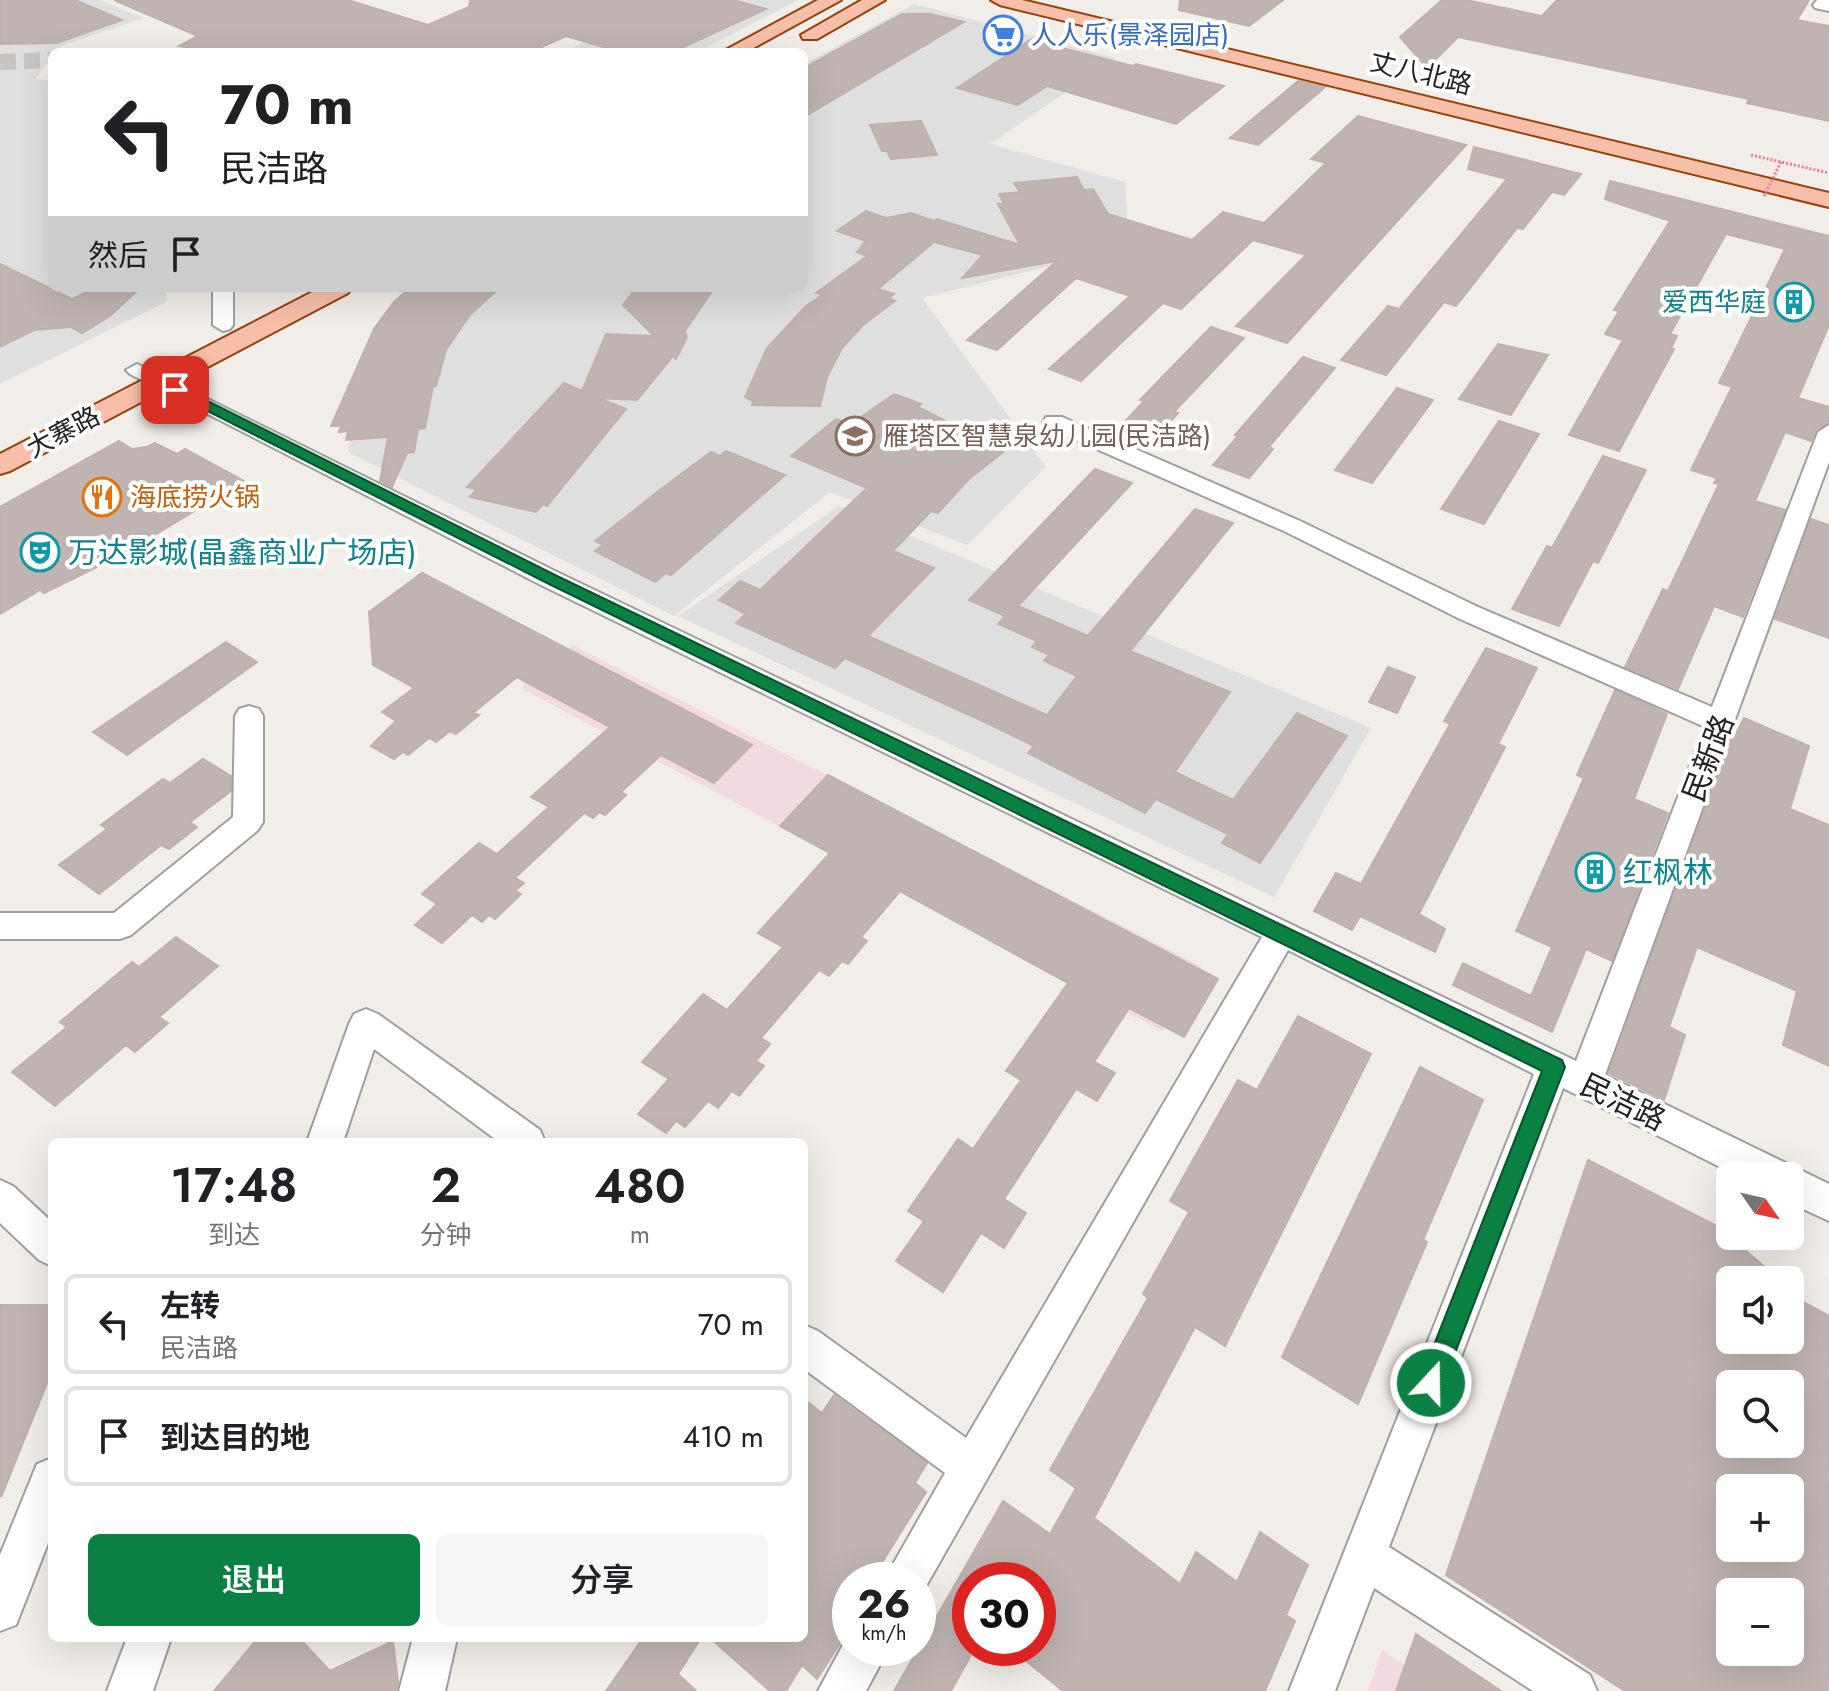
<!DOCTYPE html>
<html lang="zh">
<head>
<meta charset="utf-8">
<style>
	:root { --surface:#fff; --page:#f6f6f6; --text:#202124; --muted:#757577; --line:#e0e0e0; --accent:#0b8043 }
	body { margin:0; font-family:Jost,"Noto Sans SC",sans-serif; background:var(--page); color:var(--text); height:100vh; display:flex; flex-direction:column; font-size:30px; white-space:nowrap }
	* { box-sizing:border-box; margin:0 }
	p { font-size:26px; color:var(--muted) }
	.icon { flex:none; width:44px; height:44px; fill:none; stroke:currentColor; stroke-width:2; stroke-linecap:round; stroke-linejoin:round }
	.map { position:relative; flex:1; overflow:hidden }
	.side { position:absolute; left:48px; top:1138px; width:760px; height:504px; display:flex; flex-direction:column; background:var(--surface); border-radius:12px; box-shadow:0 8px 32px #0002 }
	.side>* { flex:none }
	.hud { position:absolute; left:48px; top:48px; width:760px; height:244px; border-radius:12px; box-shadow:0 8px 32px #0002; background:#fff; color:var(--text); overflow:hidden }
	.needle { width:52px; rotate:124deg }
	.fabs { position:absolute; left:1716px; top:1162px; display:grid; gap:16px }
	.fabs a { display:grid; place-items:center; width:88px; height:88px; border-radius:12px; background:var(--surface); box-shadow:0 8px 32px #0002; font-size:40px }
	.speed { position:absolute; left:832px; top:1562px; display:flex; gap:16px; font-size:40px; font-weight:700; text-align:center }
	.speed>* { display:grid; place-content:center; width:104px; height:104px; border-radius:50%; background:var(--surface); box-shadow:0 8px 32px #0002; line-height:1 }
	.speed small { font-size:20px; font-weight:400 }
	.speed .limit { border:12px solid #d22; background:#fff; color:#111 }
	.pin { position:absolute; display:grid; place-items:center; width:68px; height:68px; color:#fff; margin:-34px; border-radius:16px; box-shadow:0 4px 12px #0006 }
	.me { position:absolute; width:88px; margin:-44px; rotate:21deg; stroke-linejoin:round; filter:drop-shadow(0 0 6px #0008) }
	.turn { display:flex; align-items:center; gap:28px; height:168px; padding:0 40px; font-size:36px }
	.turn .icon { width:104px; height:104px; stroke-width:2.5 }
	.turn b { display:block; font-size:56px; line-height:68px }
	.then { display:flex; align-items:center; height:76px; padding:0 40px; background:#0003; gap:16px; font-size:30px }
	.eta { display:flex; justify-content:space-evenly; align-items:center; height:136px; text-align:center }
	.eta b { font-size:48px; font-weight:600; line-height:56px }
	.action { display:flex; gap:16px; margin-top:auto; padding:16px 40px }
	.action a { flex:1; height:92px; border-radius:12px; background:var(--accent); color:#fff; font-size:32px; font-weight:600; line-height:92px; text-align:center }
	.action a+a { background:var(--page); color:var(--text) }
	ul { padding:0; list-style:none }
	li { display:flex; align-items:center; gap:24px; height:100px; margin:0 16px 12px; padding:0 24px; border:4px solid var(--line); border-radius:12px }
	li div { flex:1 }
	li b { display:block; font-size:30px }
	li em { font-style:normal }
	.map>svg:first-child { display:block }
</style>
</head>
<body>
<div class="map">
<svg width="1829" height="1691" viewBox="0 0 1829 1691">
	<rect width="100%" height="100%" fill="#f1ede9"/>
	<g fill="#e0dfdf">
		<polygon points="0,0 99,0 144,18 62,46 57,52 52,52 52,58 35,79 52,80 52,288 166,288 166,302 0,384"/>
		<polygon points="673,0 799,0 697,52 582,52 570,49"/>
		<polygon points="914,4 1116,58 990,144 1125,182 1128,234 1102,253 922,298 1046,467 967,545 830,492 674,616 348,452 361,361 423,288 804,288 804,64"/>
		<polygon points="839,506 1371,728 1274,897 678,616"/>
	</g>
	<g fill="#f1dae0">
		<polygon points="572,645 1201,966 1162,1031 521,688"/>
		<polygon points="1382,1650 1442,1691 1368,1691"/>
	</g>
	<g fill="#bfb4b2" stroke="#c3b0ac" stroke-width="2" fill-rule="evenodd">
		<polygon points="0,0 75,0 122,20 57,43 0,44"/>
		<polygon points="114,0 348,0 428,25 469,7 470,0 733,0 766,9 673,52 620,52 566,36 531,52 213,52 179,46 198,36"/>
		<polygon points="1180,0 1283,0 1249,26 1179,10"/>
		<polygon points="1442,0 1466,0 1542,16 1557,0 1809,0 1797,20 1829,26 1829,121 1747,103 1749,99 1458,37 1427,68 1400,37"/>
		<polygon points="902,14 930,14 964,22 804,117 804,68"/>
		<polygon points="1030,40 1133,66 1136,64 1224,86 1176,124 1047,86 1018,105 957,88"/>
		<polygon points="1298,81 1325,87 1258,145 1230,138"/>
		<polygon points="1358,116 1466,145 1287,343 1236,326 1306,255 1253,240 1181,309 1163,303 1081,381 1049,369 1130,296 1076,278 997,350 967,340 1057,261 962,278 983,255 934,242 878,289 894,294 889,298 895,301 863,325 842,348 827,377 820,406 752,405 753,401 745,397 767,348 805,307 822,295 816,293 867,256 857,252 866,241 837,231 866,211 886,218 911,213 934,221 937,219 1020,245 998,204 1004,204 999,194 1020,192 1014,183 1077,177 1084,190 1093,189 1108,214 1192,240 1223,212 1264,223 1326,163 1311,159"/>
		<polygon points="921,121 937,155 891,159 887,151 882,151 870,125"/>
		<polygon points="1474,147 1581,174 1564,195 1552,192 1523,229 1517,228 1456,306 1444,302 1386,375 1341,360 1388,306 1399,309 1507,179 1468,169"/>
		<polygon points="1610,181 1829,236 1829,325 1798,398 1829,407 1829,422 1816,429 1811,441 1785,432 1755,501 1785,510 1743,617 1714,606 1678,689 1625,667 1663,589 1668,591 1719,484 1714,483 1717,478 1691,470 1732,387 1719,383 1785,249 1726,234 1670,334 1677,336 1671,348 1674,349 1619,451 1569,435 1623,340 1605,334 1619,311 1614,310 1670,221 1605,199"/>
		<polygon points="0,264 72,299 96,288 140,288 110,316 82,333 71,327 34,330 0,347"/>
		<polygon points="410,288 499,288 469,316 446,350 436,386 433,386 425,428 418,429 414,452 407,453 392,487 380,481 388,437 346,440 348,431 339,432 341,426 331,426 374,329 394,302"/>
		<polygon points="643,288 678,293 681,288 714,288 685,331 687,337 676,359 673,356 637,400 598,398 626,409 547,506 543,504 536,512 470,497 477,489 467,487 564,383 582,391 606,334 654,336 623,305 633,292 641,292"/>
		<polygon points="1211,327 1244,338 1174,412 1178,413 1152,441 1118,429 1144,401 1140,400"/>
		<polygon points="1498,344 1548,355 1511,415 1459,399"/>
		<polygon points="1303,357 1335,368 1269,447 1273,449 1249,478 1213,465 1238,436 1235,435"/>
		<polygon points="1397,388 1433,400 1372,483 1335,470"/>
		<polygon points="894,394 921,404 918,407 977,437 986,430 1003,437 1003,452 969,479 938,513 931,511 893,551 934,568 868,636 1047,715 1077,676 1044,661 1049,655 1032,647 1037,641 998,624 1005,616 969,600 1095,469 1132,483 1018,606 1088,636 1195,509 1233,523 1130,651 1230,692 1175,772 1233,800 1297,713 1347,736 1260,863 1222,843 1228,834 1156,799 1145,813 1028,753 1034,746 991,725 845,658 835,668 736,623 746,614 719,600 740,581 760,590 867,488 791,456 836,419 851,424"/>
		<polygon points="1499,421 1539,434 1484,524 1441,509"/>
		<polygon points="119,441 132,449 147,447 155,443 177,454 185,449 244,481 123,554 44,593 40,590 0,614 0,507"/>
		<polygon points="726,451 785,475 671,575 666,573 655,582 595,551 603,545 595,541 665,486 711,452 720,456"/>
		<polygon points="1603,456 1646,470 1598,563 1593,561 1559,626 1512,609 1547,546 1552,548"/>
		<polygon points="1811,519 1829,525 1829,638 1775,619"/>
		<polygon points="422,573 752,745 714,783 661,755 621,792 626,795 605,815 599,812 593,818 584,813 515,878 524,883 515,891 521,894 495,919 489,915 482,922 472,915 442,943 415,925 437,904 422,894 479,843 497,854 549,807 531,797 610,727 517,677 473,713 479,715 456,734 450,731 436,742 429,738 408,755 403,752 394,759 371,746 396,721 382,712 414,688 373,665 369,612"/>
		<polygon points="226,642 257,662 127,755 93,732"/>
		<polygon points="1486,648 1537,668 1498,744 1505,747 1419,914 1445,929 1435,952 1360,916 1352,930 1314,911 1336,873 1361,884 1450,724 1444,721"/>
		<polygon points="1388,667 1415,677 1397,713 1369,702"/>
		<polygon points="1615,690 1667,714 1634,799 1668,813 1612,961 1586,949 1552,1032 1453,985 1463,963 1531,996 1552,947 1516,931 1584,778 1577,775"/>
		<polygon points="1744,718 1809,746 1790,809 1829,825 1829,1066 1783,1045 1797,991 1697,947 1669,1027 1685,1035 1664,1100 1609,1073 1732,735 1735,736"/>
		<polygon points="203,759 231,776 231,791 190,822 197,827 169,849 161,845 99,894 59,865 107,829 101,825 163,779 170,783"/>
		<polygon points="828,775 1218,979 1184,1037 1129,1008 1094,1062 1115,1073 1097,1101 1076,1089 1004,1199 1026,1213 1004,1248 981,1233 943,1292 896,1261 924,1221 908,1211 958,1139 973,1149 1021,1080 1006,1071 1068,983 900,891 861,937 867,941 848,964 842,961 829,976 819,970 761,1038 770,1044 756,1061 764,1066 739,1096 732,1091 718,1108 708,1101 685,1127 676,1121 666,1133 638,1114 669,1079 642,1062 703,994 727,1010 783,947 758,933 830,853 780,826"/>
		<polygon points="176,937 218,966 159,1017 168,1023 135,1052 126,1045 55,1106 12,1072 67,1027 60,1022 132,962 139,967"/>
		<polygon points="1298,1016 1371,1054 1225,1346 1195,1327 1094,1518 1180,1584 1196,1552 1237,1582 1260,1532 1308,1565 1286,1615 1295,1621 1265,1691 1063,1691 1010,1648 1038,1648 1038,1580 970,1580 970,1657 951,1691 894,1691 1003,1501 1050,1534 1076,1488 1050,1470 1148,1298 1143,1294 1189,1212 1170,1201 1238,1080 1257,1090"/>
		<polygon points="1420,1067 1483,1100 1423,1240 1427,1242 1358,1404 1282,1357"/>
		<path d="M1588 1160 1717 1226 1780 1280H1730V1340H1790V1295L1829 1316V1691H1625L1446 1575ZM1730 1384H1790V1444H1730ZM1730 1488H1790V1548H1730ZM1730 1592H1790V1652H1730Z"/>
		<polygon points="0,1305 52,1305 52,1371 1,1497"/>
		<polygon points="834,1395 927,1463 915,1483 926,1492 871,1580 850,1580 850,1590 837,1610 850,1620 850,1628 817,1679 802,1665 786,1691 770,1691 710,1638 804,1638 804,1399 822,1413"/>
		<polygon points="1416,1634 1501,1691 1396,1691"/>
		<polygon points="258,1638 299,1638 330,1671 393,1641 398,1682 396,1691 214,1691"/>
		<polygon points="643,1638 701,1638 678,1674 696,1691 606,1691"/>
	</g>
	<g fill="none" stroke-linecap="round" stroke-linejoin="round">
		<polyline stroke="#c8c4c1" stroke-width="16" stroke-dasharray="16 8" stroke-linecap="butt" points="0,62 52,60"/>
		<defs>
			<g id="minor">
				<polygon points="1817,0 1829,0 1829,11 1815,8 1813,5"/>
				<polygon points="213,288 233,288 233,325 230,329 223,331 213,325"/>
				<polygon points="137,364 559,573 1576,1061 1705,727 1460,619 1284,531 1046,427 1043,422 1046,417 1062,417 1300,521 1478,607 1712,707 1818,432 1829,425 1829,462 1605,1075 1829,1184 1829,1221 1790,1203 1790,1176 1738,1176 1563,1088 1389,1547 1590,1675 1597,1691 1533,1691 1374,1588 1335,1691 1289,1691 1534,1074 1288,950 921,1595 918,1597 918,1580 884,1580 945,1473 804,1369 804,1325 818,1331 966,1438 1262,937 541,585 130,374 126,370"/>
				<polygon points="249,706 259,709 263,716 263,822 258,830 131,935 120,939 0,939 0,913 114,913 233,817 235,716 239,709"/>
				<polygon points="366,1009 378,1014 540,1130 545,1142 499,1142 374,1049 343,1142 307,1142 349,1024 354,1014"/>
				<polygon points="0,1180 13,1186 52,1222 52,1266 39,1260 0,1223"/>
				<polygon points="52,1458 52,1533 16,1625 0,1631 0,1555 37,1464"/>
				<polygon points="850,1632 850,1648 889,1648 866,1691 818,1691"/>
				<polygon points="127,1638 171,1638 153,1691 107,1691"/>
				<polygon points="413,1638 457,1638 445,1691 399,1691"/>
			</g>
			<g id="major">
				<polygon points="818,0 841,0 746,52 722,52"/>
				<polygon points="862,0 885,0 817,39 803,39 801,35"/>
				<polygon points="991,0 1022,0 1829,193 1829,207 1000,5"/>
				<polygon points="320,288 351,288 348,293 10,471 0,474 0,454"/>
			</g>
		</defs>
		<use href="#minor" stroke="#9f9f9f" stroke-width="4"/>
		<use href="#major" stroke="#974009" stroke-width="4"/>
		<polyline stroke="#f2798f" stroke-width="3" stroke-dasharray="2 2" stroke-linecap="butt" points="1751,155 1829,173"/>
		<use href="#minor" fill="#fff" fill-rule="evenodd"/>
		<use href="#major" fill="#f7bfa9" fill-rule="evenodd"/>
		<polyline stroke="#f2798f" stroke-width="3" stroke-dasharray="2 2" stroke-linecap="butt" points="1764,196 1781,162"/>
	</g>
	<polygon fill="#0b8043" stroke="#07532c" stroke-width="2" points="170,387 180,387 555,575 1562,1060 1565,1067 1440,1392 1431,1395 1423,1392 1419,1383 1542,1071 545,582 170,392"/>
	<defs>
		<symbol id="supermarket-ring" viewBox="-11 -11 22 22"><circle r="9.5" fill="#fff" stroke="#3f7fe0" stroke-width="1.5"/><path d="M-6-5.5h2.5l.6 2H6L4.5 2H-2.5L-4.4-4H-6ZM-1.5 3.2a1.3 1.3 0 1 0 .1 0ZM3 3.2a1.3 1.3 0 1 0 .1 0Z" fill="#3f7fe0"/></symbol>
		<symbol id="building-ring" viewBox="-11 -11 22 22"><circle r="9.5" fill="#fff" stroke="#0f9aa8" stroke-width="1.5"/><path d="M-4-6H4V6H1V3H-1V6H-4ZM-2.5-4.3h1.7v1.8h-1.7ZM.8-4.3h1.7v1.8H.8ZM-2.5-1h1.7V.8h-1.7ZM.8-1h1.7V.8H.8Z" fill="#0f9aa8"/></symbol>
		<symbol id="school-ring" viewBox="-11 -11 22 22"><circle r="9.5" fill="#fff" stroke="#8d6e63" stroke-width="1.5"/><path d="M0-5L7-2L0 1L-7-2ZM-4 1L0 2.5L4 1V4Q0 6-4 4Z" fill="#8d6e63"/></symbol>
		<symbol id="restaurant-ring" viewBox="-11 -11 22 22"><circle r="9.5" fill="#fff" stroke="#e8710a" stroke-width="1.5"/><path d="M-5-6h1v4h1v-4h1v4h1v-4h1v5L-1.5 .5V6h-2V.5L-5-1ZM5-6V6H3V1.5H1.5Q1.5-4 5-6Z" fill="#e8710a"/></symbol>
		<symbol id="theatre-ring" viewBox="-11 -11 22 22"><circle r="9.5" fill="#fff" stroke="#0f9aa8" stroke-width="1.5"/><path d="M-5-5.5Q0-4 5-5.5V0Q5 5 0 6Q-5 5-5 0ZM-3.3-2.5H-1v1.5H-3.3ZM1-2.5H3.3v1.5H1ZM-2.8 1Q0 5.5 2.8 1Z" fill="#0f9aa8"/></symbol>
	</defs>
	<g fill-rule="evenodd">
		<use href="#supermarket-ring" x="981" y="13" width="44" height="44"/>
		<use href="#building-ring" x="1772" y="280" width="44" height="44"/>
		<use href="#school-ring" x="833" y="414" width="44" height="44"/>
		<use href="#restaurant-ring" x="80" y="475" width="44" height="44"/>
		<use href="#theatre-ring" x="18" y="530" width="44" height="44"/>
		<use href="#building-ring" x="1573" y="850" width="44" height="44"/>
	</g>
	<g text-anchor="middle" dominant-baseline="central" stroke-width="8" stroke-linejoin="round" paint-order="stroke">
		<g font-size="26" fill="#366cbe" stroke="#fff" text-anchor="start">
			<text x="1031" y="35">人人乐(景泽园店)</text>
		</g>
		<g font-size="26" fill="#222" stroke="#fff">
			<text transform="translate(1421 73) rotate(14)">丈八北路</text>
			<text transform="translate(63 432) rotate(-28)">大寨路</text>
		</g>
		<g font-size="26" fill="#0d838f" stroke="#fff" text-anchor="end">
			<text x="1766" y="302">爱西华庭</text>
		</g>
		<g font-size="26" fill="#785e54" stroke="#fff" text-anchor="start">
			<text x="883" y="436">雁塔区智慧泉幼儿园(民洁路)</text>
		</g>
		<g font-size="26" fill="#c56008" stroke="#fff" text-anchor="start">
			<text x="130" y="497">海底捞火锅</text>
		</g>
		<g font-size="30" fill="#0d838f" stroke="#fff" text-anchor="start">
			<text x="68" y="552">万达影城(晶鑫商业广场店)</text>
			<text x="1623" y="872">红枫林</text>
		</g>
		<g font-size="30" fill="#222" stroke="#fff">
			<text transform="translate(1708 758) rotate(-69)">民新路</text>
			<text transform="translate(1623 1102) rotate(26)">民洁路</text>
		</g>
	</g>
</svg>
<div class="fabs">
<a><svg class="needle" viewBox="-14 -14 28 28"><path d="M0-13l5 13h-10z" fill="#e53935"/><path d="M0 13l5-13h-10z" fill="#757577"/></svg></a>
<a><svg class="icon" aria-label="sound" viewBox="0 0 24 24"><path d="M4 9h4l5-4v14l-5-4H4zM17 9q2 3 0 6"/></svg></a>
<a><svg class="icon" aria-label="search" viewBox="0 0 24 24"><circle cx="10" cy="10" r="6"/><path d="M15 15l6 6"/></svg></a>
<a>+</a>
<a>−</a>
</div>
<div class="speed"><div>26<small>km/h</small></div><div class="limit">30</div></div>
<div class="pin" style="left:175px;top:390px;background:#d93025"><svg class="icon" aria-label="arrive" viewBox="0 0 24 24"><path d="M6 21V4h12l-3 4 3 4H6"/></svg></div>
<svg class="me" style="left:1431px;top:1383px" viewBox="-20 -20 40 40"><circle r="17" fill="#0b8043" stroke="#fff" stroke-width="3"/><path d="M0-11L8 9 0 5-8 9z" fill="#fff"/></svg>
<div class="hud">
<div class="turn"><svg class="icon" aria-label="left" viewBox="0 0 24 24"><path d="M17 20v-9H6M10 6l-5 5 5 5"/></svg><div><b>70 m</b>民洁路</div></div>
<div class="then">然后<svg class="icon" aria-label="arrive" viewBox="0 0 24 24"><path d="M6 21V4h12l-3 4 3 4H6"/></svg></div>
</div>
<section class="side">
<div class="eta">
<div><b>17:48</b><p>到达</p></div>
<div><b>2</b><p>分钟</p></div>
<div><b>480</b><p>m</p></div>
</div>
<ul>
<li><svg class="icon" aria-label="left" viewBox="0 0 24 24"><path d="M17 20v-9H6M10 6l-5 5 5 5"/></svg><div><b>左转</b><p>民洁路</p></div><em>70 m</em></li>
<li><svg class="icon" aria-label="arrive" viewBox="0 0 24 24"><path d="M6 21V4h12l-3 4 3 4H6"/></svg><div><b>到达目的地</b></div><em>410 m</em></li>
</ul>
<div class="action"><a>退出</a><a>分享</a></div>
</section>
</div>
</body>
</html>
